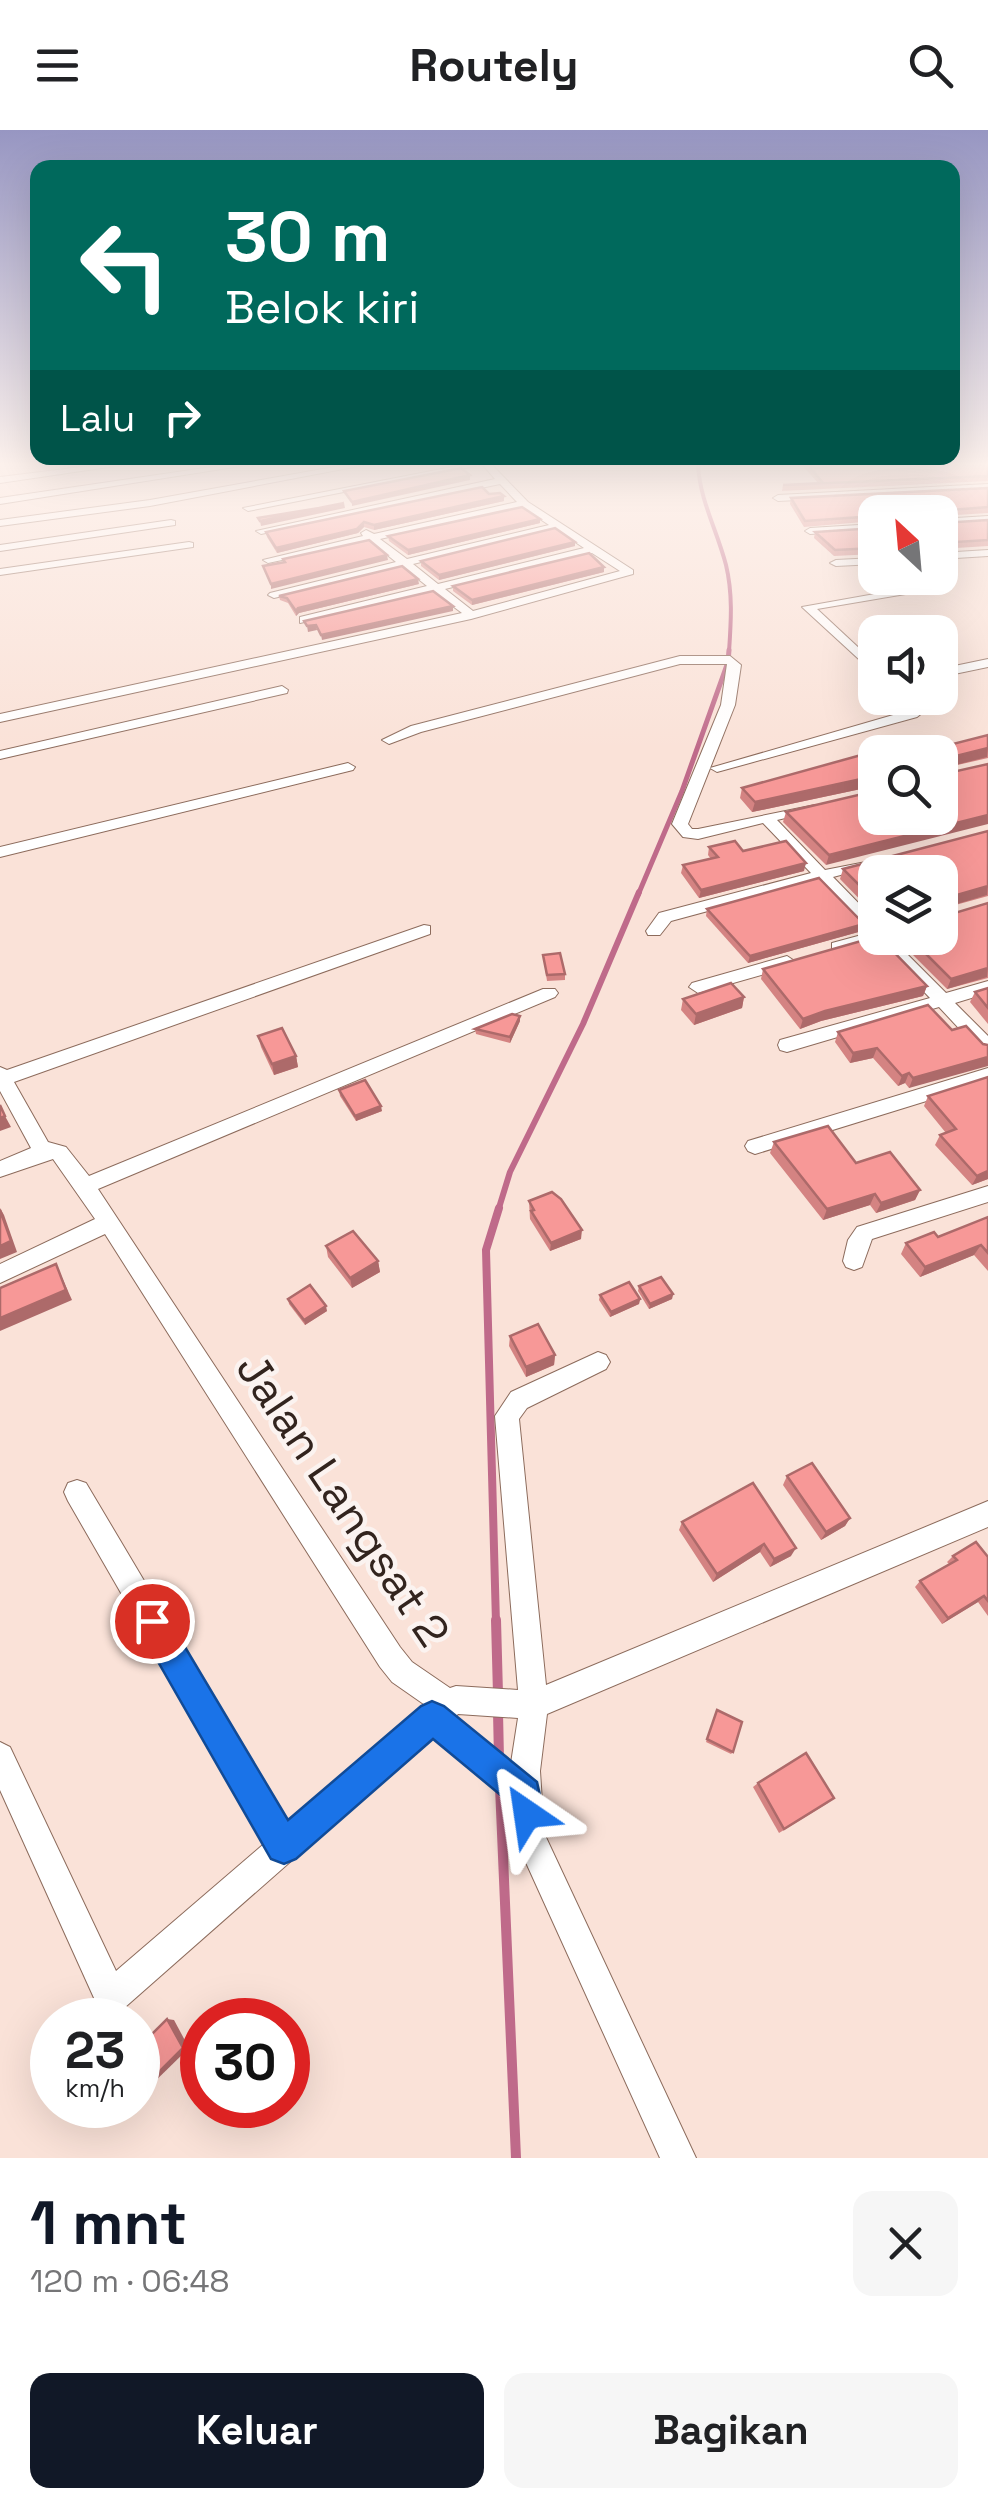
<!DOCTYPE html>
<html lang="id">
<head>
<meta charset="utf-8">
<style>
	:root { --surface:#fff; --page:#f6f6f6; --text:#202124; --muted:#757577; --accent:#111827 }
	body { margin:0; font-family:"Space Grotesk",sans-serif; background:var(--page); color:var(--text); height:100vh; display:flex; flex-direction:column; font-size:38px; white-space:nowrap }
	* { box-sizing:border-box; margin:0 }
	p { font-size:32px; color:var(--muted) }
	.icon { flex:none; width:55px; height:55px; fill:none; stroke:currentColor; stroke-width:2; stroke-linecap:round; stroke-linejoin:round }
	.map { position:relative; height:2028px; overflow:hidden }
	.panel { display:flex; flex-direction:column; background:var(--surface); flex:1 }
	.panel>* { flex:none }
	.banner { position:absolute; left:30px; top:30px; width:930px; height:305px; border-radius:20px; box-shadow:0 10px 40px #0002; background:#00695c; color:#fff; overflow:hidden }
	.needle { width:65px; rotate:334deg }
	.buttons { position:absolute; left:858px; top:365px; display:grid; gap:20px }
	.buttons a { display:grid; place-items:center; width:100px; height:100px; border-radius:20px; background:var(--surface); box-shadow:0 10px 40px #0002; font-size:50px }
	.speed { position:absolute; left:30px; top:1868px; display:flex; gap:20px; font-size:50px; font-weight:700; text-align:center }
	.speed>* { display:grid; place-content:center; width:130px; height:130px; border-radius:50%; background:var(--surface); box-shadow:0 10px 40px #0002; line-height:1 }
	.speed small { font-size:25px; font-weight:400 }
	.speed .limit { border:15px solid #d22; background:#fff; color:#111 }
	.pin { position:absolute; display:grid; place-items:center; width:85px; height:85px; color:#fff; margin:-42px; border:5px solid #fff; border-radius:50%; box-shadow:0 2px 10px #0007 }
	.me { position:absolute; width:110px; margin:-55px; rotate:328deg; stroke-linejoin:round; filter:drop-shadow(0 0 8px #0008) }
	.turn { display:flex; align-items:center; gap:35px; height:210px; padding:0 30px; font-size:45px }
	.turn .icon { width:130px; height:130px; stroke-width:2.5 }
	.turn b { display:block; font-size:70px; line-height:85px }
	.then { display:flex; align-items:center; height:95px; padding:0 30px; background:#0003; gap:20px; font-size:38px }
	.round { display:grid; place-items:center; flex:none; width:105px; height:105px; border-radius:20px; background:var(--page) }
	.headline { display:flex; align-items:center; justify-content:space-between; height:170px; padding:0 30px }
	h1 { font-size:60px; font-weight:700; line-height:75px; color:var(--accent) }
	.primary-button { display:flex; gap:20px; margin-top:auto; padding:20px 30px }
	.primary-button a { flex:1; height:115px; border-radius:20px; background:var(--accent); color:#fff; font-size:40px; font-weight:700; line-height:115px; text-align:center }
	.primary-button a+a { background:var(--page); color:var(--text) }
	header { display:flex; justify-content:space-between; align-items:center; height:130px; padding:0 30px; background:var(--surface); font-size:45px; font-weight:700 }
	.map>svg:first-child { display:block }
</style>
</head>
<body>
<header><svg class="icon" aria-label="menu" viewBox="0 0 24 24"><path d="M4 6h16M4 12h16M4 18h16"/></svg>Routely<svg class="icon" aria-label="search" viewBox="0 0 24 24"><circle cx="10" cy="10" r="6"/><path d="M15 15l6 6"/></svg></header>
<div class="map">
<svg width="988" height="2028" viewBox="0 0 988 2028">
	<rect width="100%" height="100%" fill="#fae2d8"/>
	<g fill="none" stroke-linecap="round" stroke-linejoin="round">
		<path stroke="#bf6a8a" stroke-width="4" d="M698 335C700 371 717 400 726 435 733 464 731 492 729 522"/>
		<polyline stroke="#bf6a8a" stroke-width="5" points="638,765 682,661 728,532 729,520"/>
		<polyline stroke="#bf6a8a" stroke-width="6" points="498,1081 510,1042 583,894 639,762"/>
		<polyline stroke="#bf6a8a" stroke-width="8" points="496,1493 486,1120 499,1078"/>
		<g stroke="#bf6a8a" stroke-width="10">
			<polyline points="496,1490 498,1564"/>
			<polyline points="498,1582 499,1629"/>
			<polyline points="500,1657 516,2028"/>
		</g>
		<defs>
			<g id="street">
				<polygon points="98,335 122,335 0,353 0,347"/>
				<polygon points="225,335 247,335 0,374 0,368"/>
				<polygon points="345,335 364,335 150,376 0,396 0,390 150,370"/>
				<polygon points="462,335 480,335 248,381 243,378"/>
				<path d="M483 335H492L528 372 633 440V444L471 489 0 592V584L462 483 434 462 300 493V487L427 456 403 437 274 468 268 465 270 463 396 432 370 411 268 433 263 430 363 406 361 403 366 400 374 404 517 372 500 354 261 404 256 401 495 349ZM522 377 549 395 407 429 380 409ZM556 399 584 418 438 454 413 434ZM592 423 620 441 473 481 445 459Z"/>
				<polygon points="812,335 854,335 814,340 809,337"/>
				<polygon points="988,354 988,360 778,371 773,368 778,365"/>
				<polygon points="988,386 988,392 940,395 940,389"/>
				<polygon points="171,390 175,391 175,395 0,421 0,415"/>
				<polygon points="875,394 875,400 810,404 805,401 810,398"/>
				<polygon points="189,412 193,413 193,417 0,445 0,439"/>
				<polygon points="988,420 988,426 940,429 940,423"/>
				<polygon points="875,428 875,434 836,436 830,433 836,430"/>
				<polygon points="931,454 935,455 935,459 817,479 875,533 875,544 802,477"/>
				<polygon points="680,526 730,526 741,535 735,575 688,694 692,699 698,699 815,675 815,681 777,690 825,740 871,731 871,737 833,747 875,790 875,808 891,808 946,863 988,851 988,863 955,873 988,906 988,924 981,922 939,877 787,922 780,920 778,915 780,910 930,868 876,812 838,823 832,821 832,813 869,803 819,751 671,791 660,805 648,805 646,801 659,783 811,743 763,693 698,709 683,707 672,694 721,575 727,534 680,534 421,602 389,614 382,610 411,596"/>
				<polygon points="988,529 988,537 940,547 940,539"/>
				<polygon points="282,556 288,560 287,563 0,629 0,621"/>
				<polygon points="912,568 925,568 932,575 917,587 717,642 710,638 907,581 917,574"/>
				<polygon points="348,633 355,637 353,640 0,727 0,717"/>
				<path d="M424 795 430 796V804L14 952 48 1012 66 1017 89 1046 543 859H555L558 863 555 867 98 1059 400 1517 412 1532 450 1558 456 1556 518 1560 495 1286 511 1262 598 1222 606 1225 610 1232 606 1239 527 1278 519 1289 546 1555 988 1371V1397L547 1584 540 1641 544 1703 696 2028H660L518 1715 514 1704 512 1673 433 1606 123 1879 111 1884 99 1879 0 1660V1612L10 1617 116 1841 265 1713 68 1371 64 1362 68 1353 77 1350 86 1353 288 1693 425 1575 392 1552 380 1537 105 1104 0 1153V1134L95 1089 53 1029 0 1047V1031L31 1018 0 961V937L7 940ZM458 1584 518 1588 511 1633 455 1587Z"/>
				<polygon points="787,826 796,832 793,836 698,863 689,857 692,853"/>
				<polygon points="988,938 988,952 755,1024 748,1021 745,1016 748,1011"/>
				<polygon points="988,1056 988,1072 872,1109 862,1137 854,1140 846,1137 843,1131 848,1110 857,1097"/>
			</g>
		</defs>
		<use href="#street" stroke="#8c6b5c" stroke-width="2"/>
		<use href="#street" fill="#fff" fill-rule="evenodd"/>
	</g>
	<g fill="#d48382">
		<polygon points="802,335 810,335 816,338 988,335 988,351 782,361 783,355 818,353"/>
		<polygon points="988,358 988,383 940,386 942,393 988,390 988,416 940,419 940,382 875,382 875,391 804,397 790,374 791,368"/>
		<polygon points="489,364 504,366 504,371 374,400 364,397 358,403 277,423 267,407 266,402"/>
		<polygon points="540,389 540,393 408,425 389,411 388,406"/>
		<polygon points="875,398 875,424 834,426 814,408 815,402"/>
		<polygon points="575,416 439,450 421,436 421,431"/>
		<polygon points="604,437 604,442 472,475 453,461 453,456"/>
		<polygon points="419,454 299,483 296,486 288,473 280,470 279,466"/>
		<polygon points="988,605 988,628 940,639 940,622 875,622 875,656 752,682 740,668 742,658 872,622 912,614 922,622"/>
		<polygon points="875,661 826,735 783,692 786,682"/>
		<polygon points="988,701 988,766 941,779 940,783 945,786 988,773 988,848 947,859 896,808 940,808 875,742 875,785 840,749 843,739"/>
		<polygon points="709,717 743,721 804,741 699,768 681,743 683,735 711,729 708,725"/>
		<polygon points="707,779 864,794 862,801 748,833 706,786"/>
		<polygon points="543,825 565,844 565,850 547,851"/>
		<polygon points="763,839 927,856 923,866 821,891 800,899 761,849"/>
		<polygon points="988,858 988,894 970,872 975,862"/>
		<polygon points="744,867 742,878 694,895 681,880 683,869"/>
		<polygon points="520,891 510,913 476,904 475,899"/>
		<polygon points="952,900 983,914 909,958 905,953 898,956 873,928 850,933 835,912 838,902"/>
		<polygon points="258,906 296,926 298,937 274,945 261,917"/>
		<polygon points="988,947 988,1049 972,1055 935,1015 940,1005 946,1003 924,976 928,966"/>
		<polygon points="339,960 382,981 356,991 340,966"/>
		<polygon points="774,1012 856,1033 920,1060 915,1070 876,1083 870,1075 823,1090 770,1023"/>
		<polygon points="529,1071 581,1109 550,1121 530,1089"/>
		<polygon points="988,1087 988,1141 974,1125 920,1147 901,1124 906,1113 938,1107"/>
		<polygon points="326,1116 378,1131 380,1142 352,1158 328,1127"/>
		<polygon points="639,1156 673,1164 672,1169 649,1179 638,1161"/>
		<polygon points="600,1165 640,1169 639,1174 610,1187 599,1170"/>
		<polygon points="288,1169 327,1181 305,1195 289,1174"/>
		<polygon points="510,1206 555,1225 554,1235 526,1247 509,1216"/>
		<polygon points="787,1346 850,1388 845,1396 821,1410 783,1355"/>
		<polygon points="753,1353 791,1426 770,1437 760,1422 713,1452 679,1400 682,1392"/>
		<polygon points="953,1426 988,1427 988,1486 978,1472 942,1494 915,1457 920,1451 949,1434 947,1432"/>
		<polygon points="717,1580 733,1622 731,1624 706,1612"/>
		<polygon points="758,1653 828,1673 779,1703 753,1657"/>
	</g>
	<g fill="#ad6a6a">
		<polygon points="470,345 470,350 352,376 352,372"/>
		<polygon points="504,366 504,371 374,400 374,395"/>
		<polygon points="344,373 345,378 261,396 260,391"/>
		<polygon points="540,389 540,393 408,425 408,420"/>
		<polygon points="364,392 364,397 358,403 277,423 276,418"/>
		<polygon points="575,412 575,416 439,450 439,445"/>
		<polygon points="387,425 388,430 271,459 271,454"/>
		<polygon points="604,437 604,442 472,475 472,470"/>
		<polygon points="418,449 419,454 299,483 296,486 296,481 298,478"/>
		<polygon points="453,476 453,481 322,510 321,505"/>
		<polygon points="316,495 317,500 308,502 307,496"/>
		<polygon points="988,618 987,627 940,639 940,630"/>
		<polygon points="875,646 875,656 752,682 755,672"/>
		<polygon points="988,685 988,694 826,735 829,725"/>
		<polygon points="806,733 804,741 699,768 701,760"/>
		<polygon points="988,756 987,765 940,779 943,769"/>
		<polygon points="864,794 862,801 748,833 750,826"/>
		<polygon points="988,838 987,847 947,859 951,849"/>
		<polygon points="927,856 923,866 821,891 800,899 803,889 825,881"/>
		<polygon points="744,867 742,878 694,895 696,884"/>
		<polygon points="520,886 520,891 510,913 510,907"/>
		<polygon points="877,918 873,928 850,933 853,923"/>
		<polygon points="296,926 298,937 274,945 272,934"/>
		<polygon points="988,927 988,936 909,958 913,948"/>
		<polygon points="909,943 905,953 898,956 902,946"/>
		<polygon points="381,976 382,981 356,991 355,986"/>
		<polygon points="5,986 11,997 0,1001 0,988"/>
		<polygon points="988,1041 988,1049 972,1055 977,1046"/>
		<polygon points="920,1060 915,1070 876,1083 881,1073"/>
		<polygon points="875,1064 870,1075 823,1090 827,1079"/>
		<polygon points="0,1078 4,1085 17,1122 0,1129"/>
		<polygon points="582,1100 581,1109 550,1121 551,1113"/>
		<polygon points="981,1115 974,1125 920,1147 925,1137"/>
		<polygon points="378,1131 380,1142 352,1158 350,1148"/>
		<polygon points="56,1134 72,1170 0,1201 0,1188"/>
		<polygon points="673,1164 672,1169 649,1179 650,1174"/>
		<polygon points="640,1169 639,1174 610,1187 611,1182"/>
		<polygon points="326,1176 327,1181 305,1195 304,1190"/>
		<polygon points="555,1225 554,1235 526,1247 526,1237"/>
		<polygon points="850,1388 845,1396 821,1410 826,1402"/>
		<polygon points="764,1414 760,1422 713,1452 717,1444"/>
		<polygon points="796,1418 791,1426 770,1437 774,1429"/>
		<polygon points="984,1466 978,1472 942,1494 948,1488"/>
		<polygon points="167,1889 174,1890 189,1918 141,1965 138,1966"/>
	</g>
	<g fill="#f79897" stroke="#ad6a6a" stroke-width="2.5">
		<polygon points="808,335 816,338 844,335 988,335 988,346 783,355 823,353"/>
		<polygon points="461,338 470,345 352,372 344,361"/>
		<polygon points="482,357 489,364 500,363 504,366 374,395 364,392 357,399 276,418 266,402"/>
		<polygon points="988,358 988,377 939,381 939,382 875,382 875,386 805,391 791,368"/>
		<polygon points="344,373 260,391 258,388 319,378"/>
		<polygon points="522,377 540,389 408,420 388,406"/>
		<polygon points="940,385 942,393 988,390 988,410 940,413"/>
		<polygon points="555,398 575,412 439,445 421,431"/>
		<polygon points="875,398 875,418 835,420 815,402"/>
		<polygon points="369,410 387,425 271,454 263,436 285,432 283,429"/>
		<polygon points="589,423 604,437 472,470 453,456"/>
		<polygon points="402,436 418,449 298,478 296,481 287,468 279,466"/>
		<polygon points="433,461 453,476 321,505 316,495 307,496 304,491"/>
		<polygon points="988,605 988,618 940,630 940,636 940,622 875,622 875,646 755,672 742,658 872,622 912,614 922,622"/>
		<polygon points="988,634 988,685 829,725 786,682 875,661 875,688 940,688 940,640 944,644"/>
		<polygon points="988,701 988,756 943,769 940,783 945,786 988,773 988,838 951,849 910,808 940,808 940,742 875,742 875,771 843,739"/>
		<polygon points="735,711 743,721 786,711 806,733 701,760 683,735 718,727 709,717"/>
		<polygon points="819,748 864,794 750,826 707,779"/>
		<polygon points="875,807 880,808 927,856 825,881 803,889 763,839"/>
		<polygon points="560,823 565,844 547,845 543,825"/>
		<polygon points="731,853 744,867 696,884 683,869"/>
		<polygon points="988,858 988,878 975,862"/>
		<polygon points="928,875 952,900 966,896 983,914 988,915 988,927 913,948 909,943 902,946 877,918 853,923 838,902"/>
		<polygon points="512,884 520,886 510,907 475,899"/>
		<polygon points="282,898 296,926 272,934 258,906"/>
		<polygon points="988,947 988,1041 977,1046 940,1005 956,999 928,966"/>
		<polygon points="365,950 381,976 355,986 339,960"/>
		<polygon points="0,975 5,986 0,988"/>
		<polygon points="828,996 856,1033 890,1022 920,1060 881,1073 875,1064 827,1079 774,1012"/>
		<polygon points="552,1062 561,1069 582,1100 551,1113 531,1081 534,1080 529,1071"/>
		<polygon points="0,1080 11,1111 0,1116"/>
		<polygon points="988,1087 988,1123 981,1115 925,1137 906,1113 934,1102 938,1107"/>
		<polygon points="353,1101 378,1131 350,1148 326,1116"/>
		<polygon points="56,1134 66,1160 0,1188 0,1158"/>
		<polygon points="661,1147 673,1164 650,1174 639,1156"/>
		<polygon points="629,1152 640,1169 611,1182 600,1165"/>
		<polygon points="310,1155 326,1176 304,1190 288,1169"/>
		<polygon points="538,1194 555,1225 526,1237 510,1206"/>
		<polygon points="812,1333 850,1388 826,1402 787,1346"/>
		<polygon points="753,1353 796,1418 774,1429 764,1414 717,1444 682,1392"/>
		<polygon points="976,1412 988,1427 988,1471 984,1466 948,1488 920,1451 957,1430 953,1426"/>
		<polygon points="717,1580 742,1592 733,1622 707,1609"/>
		<polygon points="806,1623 834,1668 784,1699 758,1653"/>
		<polygon points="167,1889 183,1918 138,1963 138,1918"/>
	</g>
	<linearGradient id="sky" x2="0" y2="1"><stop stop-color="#9796c2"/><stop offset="0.54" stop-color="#fdf2ed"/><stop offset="1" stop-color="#fdf2ed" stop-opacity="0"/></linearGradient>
	<rect width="988" height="619" fill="url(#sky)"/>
	<polygon fill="#1a73e8" stroke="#114b97" stroke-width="2.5" points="152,1476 163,1480 288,1690 421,1576 432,1571 444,1576 537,1652 544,1684 539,1696 527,1701 515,1696 509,1672 433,1609 296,1729 284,1734 271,1729 141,1502 137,1491 141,1480"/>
	<g text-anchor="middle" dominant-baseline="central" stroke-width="9" stroke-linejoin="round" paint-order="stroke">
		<g font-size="45" fill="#32241e" stroke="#fbf3f0">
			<text transform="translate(343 1370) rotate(56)">Jalan Langsat 2</text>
		</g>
	</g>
</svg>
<div class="buttons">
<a><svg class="needle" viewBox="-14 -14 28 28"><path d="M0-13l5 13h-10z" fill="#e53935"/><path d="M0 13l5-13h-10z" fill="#757577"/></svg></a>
<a><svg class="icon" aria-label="sound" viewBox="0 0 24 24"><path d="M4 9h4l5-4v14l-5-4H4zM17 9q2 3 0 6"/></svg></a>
<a><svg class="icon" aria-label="search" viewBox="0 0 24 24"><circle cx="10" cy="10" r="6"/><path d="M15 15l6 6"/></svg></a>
<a><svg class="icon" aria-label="layers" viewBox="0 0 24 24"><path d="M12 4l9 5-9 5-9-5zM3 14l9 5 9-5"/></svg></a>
</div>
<div class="speed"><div>23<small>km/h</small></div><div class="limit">30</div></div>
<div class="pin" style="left:152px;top:1491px;background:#d93025"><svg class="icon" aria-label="arrive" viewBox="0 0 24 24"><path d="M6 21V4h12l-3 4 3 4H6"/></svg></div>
<svg class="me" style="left:527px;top:1684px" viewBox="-20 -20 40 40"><path d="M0-17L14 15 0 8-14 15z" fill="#1a73e8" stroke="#fff" stroke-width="4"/></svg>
<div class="banner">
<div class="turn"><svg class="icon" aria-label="left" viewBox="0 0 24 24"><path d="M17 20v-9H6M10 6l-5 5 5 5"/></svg><div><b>30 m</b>Belok kiri</div></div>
<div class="then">Lalu<svg class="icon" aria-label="right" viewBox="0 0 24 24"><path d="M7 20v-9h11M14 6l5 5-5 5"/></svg></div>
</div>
</div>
<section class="panel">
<div class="headline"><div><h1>1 mnt</h1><p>120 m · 06:48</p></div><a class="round"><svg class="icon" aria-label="close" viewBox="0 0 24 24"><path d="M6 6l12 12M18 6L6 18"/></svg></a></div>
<div class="primary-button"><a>Keluar</a><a>Bagikan</a></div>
</section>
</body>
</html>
